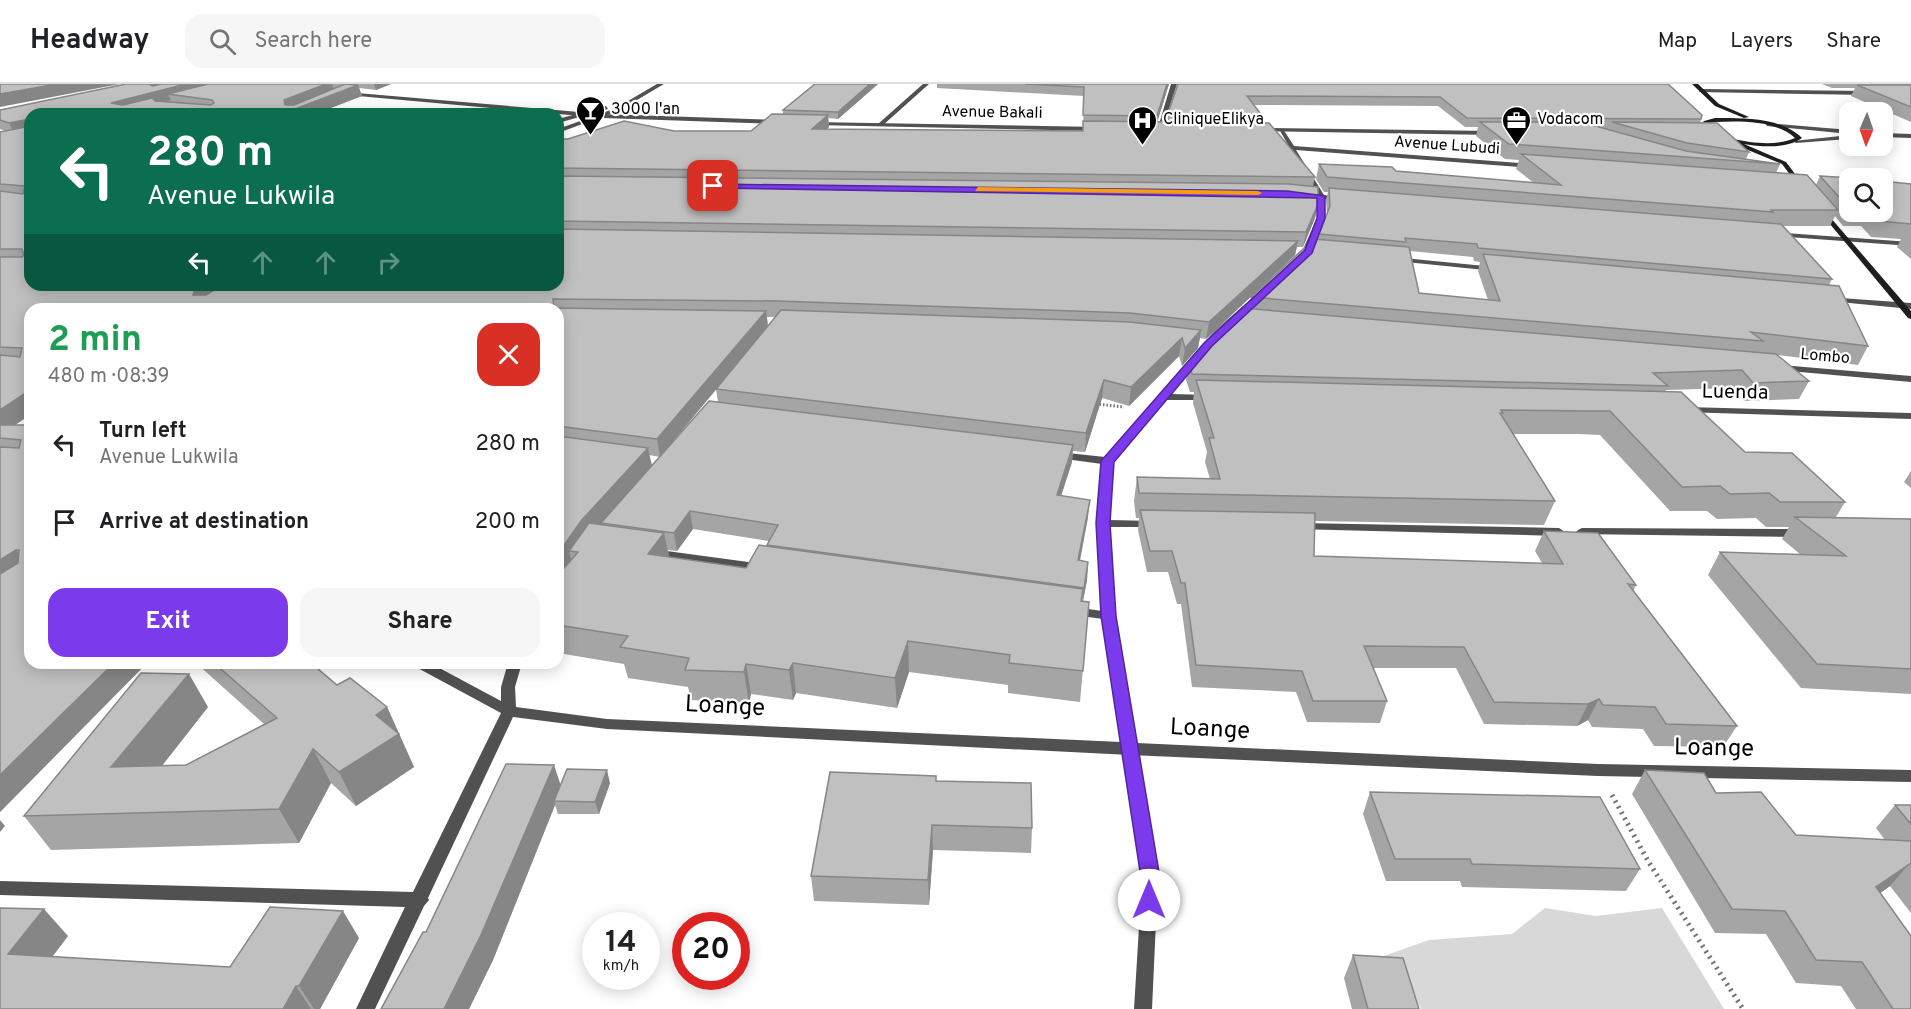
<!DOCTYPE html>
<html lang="en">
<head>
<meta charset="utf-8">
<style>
	:root { --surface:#fff; --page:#f6f6f6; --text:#202124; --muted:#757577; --line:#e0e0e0; --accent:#7c3aed }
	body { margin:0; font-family:Overpass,sans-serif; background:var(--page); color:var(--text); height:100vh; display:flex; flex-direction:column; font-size:22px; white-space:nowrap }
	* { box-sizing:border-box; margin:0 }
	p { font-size:20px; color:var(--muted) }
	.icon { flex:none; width:33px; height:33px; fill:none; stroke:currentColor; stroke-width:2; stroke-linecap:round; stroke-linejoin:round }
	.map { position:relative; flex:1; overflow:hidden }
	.details { position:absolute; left:24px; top:219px; width:540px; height:366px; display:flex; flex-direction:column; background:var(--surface); border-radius:18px; box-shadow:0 3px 15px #0003 }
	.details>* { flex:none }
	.banner { position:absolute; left:24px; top:24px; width:540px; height:183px; border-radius:18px; box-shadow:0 3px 15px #0003; background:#0b6e4f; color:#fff; overflow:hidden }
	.needle { width:39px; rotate:182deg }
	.buttons { position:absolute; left:1839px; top:18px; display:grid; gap:12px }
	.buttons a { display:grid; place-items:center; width:54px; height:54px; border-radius:12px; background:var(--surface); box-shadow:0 3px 15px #0003; font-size:30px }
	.speed { position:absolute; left:582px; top:828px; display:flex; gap:12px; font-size:30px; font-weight:700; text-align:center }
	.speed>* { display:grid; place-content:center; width:78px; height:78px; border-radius:50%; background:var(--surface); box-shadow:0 3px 15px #0003; line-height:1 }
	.speed small { font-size:15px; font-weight:400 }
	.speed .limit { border:9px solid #d22; background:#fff; color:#111 }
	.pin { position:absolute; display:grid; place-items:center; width:51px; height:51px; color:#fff; margin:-26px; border-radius:12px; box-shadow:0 3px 9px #0006 }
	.me { position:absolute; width:66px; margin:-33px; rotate:0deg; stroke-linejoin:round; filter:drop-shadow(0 0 4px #0008) }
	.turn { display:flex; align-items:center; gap:21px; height:126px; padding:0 24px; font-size:27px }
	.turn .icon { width:78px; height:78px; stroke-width:2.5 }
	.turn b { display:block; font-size:42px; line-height:51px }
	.lanes { display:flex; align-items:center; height:57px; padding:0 24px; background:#0003; justify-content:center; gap:30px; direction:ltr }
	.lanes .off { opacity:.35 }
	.round { display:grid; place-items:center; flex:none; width:63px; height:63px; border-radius:18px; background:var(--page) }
	.head { display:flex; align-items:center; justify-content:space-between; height:102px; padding:0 24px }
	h1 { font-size:36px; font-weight:700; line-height:45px; color:#1e9e55 }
	.button { display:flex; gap:12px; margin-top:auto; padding:12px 24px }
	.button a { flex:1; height:69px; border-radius:18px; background:var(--accent); color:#fff; font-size:24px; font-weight:700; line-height:69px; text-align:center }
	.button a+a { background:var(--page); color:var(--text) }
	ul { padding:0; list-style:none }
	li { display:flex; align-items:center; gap:18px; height:78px; padding:0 24px }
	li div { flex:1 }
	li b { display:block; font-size:22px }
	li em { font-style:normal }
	header { display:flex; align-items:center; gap:36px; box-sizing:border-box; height:84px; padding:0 30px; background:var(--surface); border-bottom:2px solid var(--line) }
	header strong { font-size:28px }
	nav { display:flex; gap:33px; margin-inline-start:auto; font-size:21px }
	.search { width:420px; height:54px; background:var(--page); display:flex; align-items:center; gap:15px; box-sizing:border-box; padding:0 21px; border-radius:18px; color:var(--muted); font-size:22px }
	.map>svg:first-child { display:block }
</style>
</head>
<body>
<header>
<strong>Headway</strong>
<div class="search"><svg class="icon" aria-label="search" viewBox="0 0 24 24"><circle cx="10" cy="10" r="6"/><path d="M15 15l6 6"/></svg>Search here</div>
<nav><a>Map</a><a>Layers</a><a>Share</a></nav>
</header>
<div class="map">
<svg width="1911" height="925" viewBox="0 0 1911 925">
	<rect width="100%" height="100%" fill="#fff"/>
	<polygon fill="#d8d8d8" points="1545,824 1596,832 1662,824 1724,925 1421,925 1400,879 1381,873 1429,856 1512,850"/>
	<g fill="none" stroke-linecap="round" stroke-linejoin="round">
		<polyline stroke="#737373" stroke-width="3" stroke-dasharray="1.5 2" stroke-linecap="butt" points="1096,320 1124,323"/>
		<polyline stroke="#737373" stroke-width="5" stroke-dasharray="2 4.5" stroke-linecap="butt" points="1612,711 1648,777 1743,925"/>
		<polygon fill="#515151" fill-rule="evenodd" points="1130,659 1135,661 1138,665 1158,794 1152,925 1134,925 1142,794 1122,665 1125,661"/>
		<g fill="#515151" fill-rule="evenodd">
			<polygon points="657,0 664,0 620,26 558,49 558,45 616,24"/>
			<polygon points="923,0 929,0 882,42 878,42 878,40"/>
			<polygon points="1171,0 1177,0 1162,46 1157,47"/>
			<polygon points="1701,5 1868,7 1871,9 1868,11 1699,8"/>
			<polygon points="606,22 608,25 558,39 558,35"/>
			<polygon points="1279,45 1283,45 1294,62 1531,80 1534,82 1531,84 1296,66 1324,111 1345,115 1342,117 1324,115 1325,134 1309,170 1305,172 1301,170 1317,134 1318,114 1300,110 1303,108 1316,110"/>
			<polygon points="1772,148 1911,158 1911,162 1775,152 1772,152"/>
			<polygon points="1393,173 1495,183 1499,185 1495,187 1396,177 1392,175"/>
			<polygon points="1826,213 1911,219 1911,225 1829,217 1825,215"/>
			<polygon points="1197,271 1202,274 1171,310 1210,311 1215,314 1213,316 1166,316 1113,377 1109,436 1154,437 1160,440 1154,443 1109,443 1116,532 1137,659 1598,680 1911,686 1911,698 1598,692 1130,671 607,645 513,633 428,814 429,816 424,822 375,925 356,925 405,823 0,811 0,797 413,808 501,629 414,582 412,579 430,579 501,617 501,603 508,579 522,579 515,603 516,623 607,635 1121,658 1103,535 1074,531 1068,527 1074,523 1102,527 1097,439 1102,380 1058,374 1053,371 1058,368 1105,373 1194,272"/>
			<polygon points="1781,281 1911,292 1911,298 1778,286 1776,284"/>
			<polygon points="1686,323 1911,329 1911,335 1682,328 1682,324"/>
			<polygon points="1300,439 1559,444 1565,448 1559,452 1296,445 1294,443 1296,441"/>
			<polygon points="1582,444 1802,445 1808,449 1802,453 1578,450 1576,448 1578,446"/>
			<polygon points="652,465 763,480 769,484 763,488 648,472 646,469"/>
		</g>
		<g fill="#515151" fill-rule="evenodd">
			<polygon points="345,8 603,30 779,36 782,38 779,40 603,34 347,11"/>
			<polygon points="812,38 1100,43 1103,45 1100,47 814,41"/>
			<polygon points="1765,39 1850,46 1850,50 1767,42"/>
			<polygon points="1261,44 1493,47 1496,49 1493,51 1259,47"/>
			<polygon points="1882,49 1911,50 1911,54 1882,53"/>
			<polygon points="1850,51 1849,55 1796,59 1793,57"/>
		</g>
		<g fill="#1e1e1e" fill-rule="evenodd">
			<polygon points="1692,0 1698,0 1719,20 1749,33 1744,34 1715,22"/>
			<path d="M1715 34C1743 34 1781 33 1802 54 1786 65 1763 63 1744 60L1786 78 1805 103 1804 104H1800L1782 80 1707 49 1699 43 1704 37ZM1715 38C1741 37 1775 36 1795 54 1772 65 1726 57 1705 43L1708 39Z"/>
			<polygon points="1820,126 1824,126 1911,227 1911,235 1908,234 1820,128"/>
		</g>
	</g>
	<g fill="#a5a5a5" fill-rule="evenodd">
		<path d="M187 0H391L376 6 359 4 362 12 315 30H30V201H558V55H568L674 47H751L783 30V26L815 0H878L838 35 828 34 829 43 827 45 1083 47 1084 12 937 4V0H1169L1157 38H1166L1167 32 1178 0H1668L1701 35 1700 39 1749 68 1746 75 1780 80 1776 89 1816 101 1820 92 1850 94V128H1882L1911 100V175L1897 163 1901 155 1871 153 1861 142H1843L1835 132 1830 142H1782L1832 195 1829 201 1868 262 1858 281 1777 271 1809 297 1799 315 1744 317 1733 304 1666 306 1665 308 1745 368 1845 418 1836 433 1911 435V610L1801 604 1708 491 1720 468 1801 471 1782 455 1789 443H1766L1756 434 1717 435 1707 427H1670L1600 351 1579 350H1513L1555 417 1544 441 1315 437 1314 472 1542 479 1535 467 1544 447 1636 501 1633 507 1737 642 1723 663 1654 662 1643 645 1592 643 1588 636 1577 642 1484 640 1456 584H1373L1387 617 1380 639 1307 638 1296 608 1192 603 1181 520H1177L1168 488H1147L1138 446 1139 434H1136L1134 417 1137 393 1210 395 1205 378 1207 368 1193 319 1194 308H1190L1186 296 1189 278 1249 224 1251 213 1318 155 1327 130 1326 116 1328 108H1324L1316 95 1319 80 1534 99 1516 85 1519 76 1505 75 1476 52 1478 43H1465L1438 22 1254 21 1263 33 1262 39 1315 93 1313 102 1318 120 1315 134 1303 163H1297L1295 171 1206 255 1200 254 1198 264 1182 282 1179 272 1129 322 1102 314 1085 368 1073 367 1072 378 1061 411 1088 433 1080 477 1088 478 1087 496 1083 517 1089 518 1080 618 1008 609V601L909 588 897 624 796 609 793 616 751 610 749 619 691 616 688 603 628 594 624 580 558 569V225H30V331L15 341H30V579H147L0 728V48L5 47 0 45V26ZM1410 167 1473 173 1474 177 1480 178 1478 187 1488 216 1419 209ZM767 233H776L768 242ZM719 302 716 305 718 318 660 372ZM649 371 660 373 652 382ZM693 445 769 457 767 462 746 484 669 474 668 466 677 467Z"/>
		<polygon points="1822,0 1911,0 1911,38 1851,12 1855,4 1832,4"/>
		<polygon points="1911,387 1911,404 1904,398"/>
		<polygon points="196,579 311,579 337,601 387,623 414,683 356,722 331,699 299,759 51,766 24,732 208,623 162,682 186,681 264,640"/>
		<polygon points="458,579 473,579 468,583"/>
		<polygon points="1645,686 1716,709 1796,751 1885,756 1876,744 1895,721 1911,721 1911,829 1890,802 1880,809 1911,925 1856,925 1841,902 1796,899 1766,850 1715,849 1632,710"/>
		<polygon points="936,697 1032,744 1031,769 933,766 929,821 814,817 811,792"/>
		<polygon points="610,699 599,730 558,730 555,721 493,876 469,925 381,925 426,848 561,701"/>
		<polygon points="1370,708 1640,785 1626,807 1462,803 1460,797 1386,797 1363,730"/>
		<polygon points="68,852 52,873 230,883 359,854 320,925 0,925"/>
		<polygon points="1353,871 1419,925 1352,925 1344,894"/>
	</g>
	<g fill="#868686">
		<polygon points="57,0 120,0 0,23 0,10"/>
		<polygon points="145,0 234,0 168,10 171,16 117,30 111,19"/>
		<polygon points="326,0 332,0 335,9 358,1 362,12 315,30 282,30 284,16"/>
		<polygon points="374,0 391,0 376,6"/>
		<polygon points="870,0 878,0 838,35 838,28"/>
		<polygon points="1167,0 1169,0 1156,42 1157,32"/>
		<polygon points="828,31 829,43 813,57 812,45"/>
		<polygon points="25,36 30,45 15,51 9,39"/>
		<polygon points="1318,120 1315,134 1303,163 1306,148"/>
		<polygon points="1298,157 1295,171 1206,255 1209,238"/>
		<polygon points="204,201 235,201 201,223 193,211 194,207"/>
		<polygon points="766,227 768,243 660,373 657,355"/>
		<polygon points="1201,246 1198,264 1182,282 1185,264"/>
		<polygon points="1182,254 1179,272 1129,322 1131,303"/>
		<polygon points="1104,296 1102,314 1085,368 1086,349"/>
		<polygon points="30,306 30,331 0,351 0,326"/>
		<polygon points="1073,361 1072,378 1056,428 1057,411"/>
		<polygon points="648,364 652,382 586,457 569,467 572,478 560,494 558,486 558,470 581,437"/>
		<polygon points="1090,416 1088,433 1076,495 1078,476"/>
		<polygon points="690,427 693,445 677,467 674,449"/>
		<polygon points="664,449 670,478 648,470"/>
		<polygon points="16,466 29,485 0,503 0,476"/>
		<polygon points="1088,478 1087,496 1082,522 1084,504"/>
		<polygon points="908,557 909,588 897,624 895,594"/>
		<polygon points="114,579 147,579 0,728 0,691"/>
		<polygon points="793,579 796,609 793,616 789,586"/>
		<polygon points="746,580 751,610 749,619 744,588"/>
		<polygon points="189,590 208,623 134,717 111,683"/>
		<polygon points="1599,615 1588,636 1577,642 1588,620"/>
		<polygon points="387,623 414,683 356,722 339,688 376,631"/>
		<polygon points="313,665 331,699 299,759 279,725"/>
		<polygon points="554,681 562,705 554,717 555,721 493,876 469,925 444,925"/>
		<polygon points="607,686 610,699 599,730 595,718"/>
		<polygon points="0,736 5,742 0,748"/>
		<polygon points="932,741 933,766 929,821 928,796"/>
		<polygon points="1911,778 1890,802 1856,827 1876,803"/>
		<polygon points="44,825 68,852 33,898 8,870"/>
		<polygon points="343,827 359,854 320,925 314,925 299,902"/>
		<polygon points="296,902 311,925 283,925"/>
	</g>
	<g fill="#c0c0c0" stroke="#868686" stroke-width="1.5">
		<polygon points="0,0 57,0 0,10"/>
		<polygon points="126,0 149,0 153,2 161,0 186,0 111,19 123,21 152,14 155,17 211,21 214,19 212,16 168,10 208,0 326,0 284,16 285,21 294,21 345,0 358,1 282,30 284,30 30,30 30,201 204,201 194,207 193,211 206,211 222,201 558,201 558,145 1298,157 1209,238 1130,229 778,217 553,215 554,224 766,227 657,355 558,342 558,225 30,225 30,306 0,326 0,271 20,273 22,264 0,263 0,173 22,173 24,171 22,165 0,165 0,107 23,110 25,102 0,100 0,48 26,43 25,36 9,39 0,36 0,26"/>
		<polygon points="815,0 870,0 838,28 783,26"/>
		<polygon points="1025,0 1167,0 1157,32 1083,31 1084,3"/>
		<polygon points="1178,0 1668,0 1702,31 1701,35 1467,34 1440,13 1247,12 1263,33 1167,32"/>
		<polygon points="1857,1 1911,1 1911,23"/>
		<polygon points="772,30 828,31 812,45 1083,47 1083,37 1269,39 1315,93 558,84 558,55 568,55 624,37 674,47 751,47"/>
		<polygon points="1480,38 1581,38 1686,67 1780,80 1509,60"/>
		<polygon points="1612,38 1717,39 1749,68 1687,59"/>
		<polygon points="1521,70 1807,91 1838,126 1771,126 1773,128 1327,93 1319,80 1392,83 1396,87 1561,101"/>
		<polygon points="558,92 1289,100 1318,103 1318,120 1306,148 558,137"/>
		<polygon points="1820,92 1852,94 1850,94 1850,125"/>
		<polygon points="1882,97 1911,100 1911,140 1880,137 1870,128 1882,128"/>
		<polygon points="1329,104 1781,140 1832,195 1478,164 1477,160 1405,154 1406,158 1319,150 1330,122"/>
		<polygon points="1314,155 1409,163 1419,209 1500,217 1483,170 1839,202 1868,262 1751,248 1763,257 1251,213"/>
		<polygon points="1242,224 1776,270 1809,297 1753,299 1742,286 1653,289 1668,302 1192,290 1189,278 1216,246"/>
		<polygon points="781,226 1130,238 1201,246 1185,264 1182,254 1131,303 1104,296 1086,349 716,305"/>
		<polygon points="1196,296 1681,308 1745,368 1792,369 1845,418 1780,418 1769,409 1730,410 1720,402 1682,403 1610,327 1589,327 1501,326 1503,329 1500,329 1555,417 1139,409 1137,393 1220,395 1209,354 1214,354"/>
		<polygon points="709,317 1073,361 1057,411 1090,416 1078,476 1088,478 1084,504 767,461 778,441 690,427 674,449 601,439"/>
		<polygon points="0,341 30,341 30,515 29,516 30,516 30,579 114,579 0,691 0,490 18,479 19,466 16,466 0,476 0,363 19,364 21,356 0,354"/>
		<polygon points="558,352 648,364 581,437 558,470"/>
		<polygon points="1140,426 1315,429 1314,472 1563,480 1544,447 1598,449 1636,501 1628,500 1737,642 1666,640 1655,623 1603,621 1599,615 1588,620 1494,618 1464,563 1364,562 1387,617 1313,617 1302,587 1196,581 1185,499 1181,499 1172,467 1150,467"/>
		<polygon points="1795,433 1911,435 1911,585 1817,580 1720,468 1846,472"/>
		<polygon points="589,439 664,449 648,470 746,484 759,461 1083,505 1081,517 1089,518 1083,587 1009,579 1010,571 908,557 895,594 793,579 789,586 746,580 744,588 685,586 689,574 620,563 628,552 558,541 558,491 578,468 569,467"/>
		<polygon points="214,579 311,579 337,601 350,594 387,623 376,631 399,650 339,688 313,665 279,725 24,732 141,589 189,590 111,683 186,681 277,634"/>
		<polygon points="506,680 554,681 481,851 444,925 381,925 423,848 426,848"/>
		<polygon points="567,685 607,686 595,718 554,717"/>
		<polygon points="1645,686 1704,689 1716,709 1761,708 1796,751 1911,757 1911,779 1876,803 1911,852 1911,925 1893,925 1862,878 1816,876 1785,827 1732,825"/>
		<polygon points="830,688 936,692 936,697 1031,699 1032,744 932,741 928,796 811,792"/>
		<polygon points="1370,708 1600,713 1640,785 1472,780 1470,775 1395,775"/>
		<polygon points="1895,721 1911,721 1911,740"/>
		<polygon points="270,823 343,827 299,902 296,902 283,925 0,925 0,824 44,825 8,870 230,883"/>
		<polygon points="1353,871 1403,874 1419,925 1368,925"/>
	</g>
	<polygon fill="#7c3aed" stroke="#51269a" stroke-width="1.5" points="711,100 1287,107 1325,112 1325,134 1312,169 1212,262 1114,378 1110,439 1116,532 1160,794 1156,822 1149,825 1142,822 1139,816 1141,794 1101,532 1096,439 1101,377 1205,258 1305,166 1317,134 1317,114 713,104"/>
	<polygon fill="#f59e0b" points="978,103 1258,107 1262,109 1258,111 975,107"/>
	<defs>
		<symbol id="bar-pin" viewBox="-11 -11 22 30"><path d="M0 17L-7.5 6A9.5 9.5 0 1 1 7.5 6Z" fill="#000" stroke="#fff"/><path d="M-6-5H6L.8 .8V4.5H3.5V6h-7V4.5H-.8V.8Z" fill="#fff"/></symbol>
		<symbol id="hospital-pin" viewBox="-11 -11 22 30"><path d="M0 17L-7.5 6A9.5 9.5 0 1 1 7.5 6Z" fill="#000" stroke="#fff"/><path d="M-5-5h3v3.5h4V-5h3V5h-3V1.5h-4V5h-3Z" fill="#fff"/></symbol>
		<symbol id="office-pin" viewBox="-11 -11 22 30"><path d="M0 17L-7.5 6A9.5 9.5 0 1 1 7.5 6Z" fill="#000" stroke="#fff"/><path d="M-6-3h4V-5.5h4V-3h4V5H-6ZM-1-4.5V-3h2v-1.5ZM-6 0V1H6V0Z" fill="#fff"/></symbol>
	</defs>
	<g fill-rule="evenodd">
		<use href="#bar-pin" x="574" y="10" width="33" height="45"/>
		<use href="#hospital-pin" x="1126" y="20" width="33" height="45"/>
		<use href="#office-pin" x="1500" y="20" width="33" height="45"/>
	</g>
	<g text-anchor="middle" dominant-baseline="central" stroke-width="4.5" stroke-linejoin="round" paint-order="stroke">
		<g font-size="16" fill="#000" stroke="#fff" text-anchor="start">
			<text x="611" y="26">3000 l'an</text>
			<text x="1163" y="36">CliniqueElikya</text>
			<text x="1537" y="36">Vodacom</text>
		</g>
		<g font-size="16" fill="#000" stroke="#fff">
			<text transform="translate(992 29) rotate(1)">Avenue Bakali</text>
			<text transform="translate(1447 62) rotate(4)">Avenue Lubudi</text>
			<text transform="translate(1825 273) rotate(5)">Lombo</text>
		</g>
		<g font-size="20" fill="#000" stroke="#fff">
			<text transform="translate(1735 309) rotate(1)">Luenda</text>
		</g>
		<g font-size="24" fill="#000" stroke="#fff">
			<text transform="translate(725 623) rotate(3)">Loange</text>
			<text transform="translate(1210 646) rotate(3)">Loange</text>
			<text transform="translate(1714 665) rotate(1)">Loange</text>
		</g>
	</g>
</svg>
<div class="buttons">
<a><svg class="needle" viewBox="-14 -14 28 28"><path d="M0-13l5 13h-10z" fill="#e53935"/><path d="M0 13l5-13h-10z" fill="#757577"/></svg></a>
<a><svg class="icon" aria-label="search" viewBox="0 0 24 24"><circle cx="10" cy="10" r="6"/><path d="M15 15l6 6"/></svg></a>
</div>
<div class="speed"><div>14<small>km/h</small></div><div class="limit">20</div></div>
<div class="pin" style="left:713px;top:102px;background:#d93025"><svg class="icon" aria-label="arrive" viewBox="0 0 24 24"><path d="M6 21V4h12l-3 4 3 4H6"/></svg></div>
<svg class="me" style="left:1149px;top:816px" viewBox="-20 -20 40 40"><circle r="19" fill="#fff"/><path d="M0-13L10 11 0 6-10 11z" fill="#7c3aed"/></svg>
<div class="banner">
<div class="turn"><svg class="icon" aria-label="left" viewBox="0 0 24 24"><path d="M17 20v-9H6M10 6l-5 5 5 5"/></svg><div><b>280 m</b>Avenue Lukwila</div></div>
<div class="lanes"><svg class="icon" aria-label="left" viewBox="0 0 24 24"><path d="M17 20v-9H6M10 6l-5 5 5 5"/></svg><svg class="icon off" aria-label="ahead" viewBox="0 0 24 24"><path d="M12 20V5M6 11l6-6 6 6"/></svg><svg class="icon off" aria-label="ahead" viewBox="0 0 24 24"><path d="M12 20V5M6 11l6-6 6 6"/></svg><svg class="icon off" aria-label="right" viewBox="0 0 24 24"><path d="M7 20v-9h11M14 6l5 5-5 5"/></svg></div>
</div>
<section class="details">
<div class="head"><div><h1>2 min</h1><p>480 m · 08:39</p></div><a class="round" style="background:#d93025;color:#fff"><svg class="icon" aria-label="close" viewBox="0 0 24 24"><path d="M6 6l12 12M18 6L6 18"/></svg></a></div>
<ul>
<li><svg class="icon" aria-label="left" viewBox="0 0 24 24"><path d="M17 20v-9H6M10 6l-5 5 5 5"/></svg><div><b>Turn left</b><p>Avenue Lukwila</p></div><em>280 m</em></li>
<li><svg class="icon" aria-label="arrive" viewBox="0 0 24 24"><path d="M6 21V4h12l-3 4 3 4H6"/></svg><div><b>Arrive at destination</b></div><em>200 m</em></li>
</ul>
<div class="button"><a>Exit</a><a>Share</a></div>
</section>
</div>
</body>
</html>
